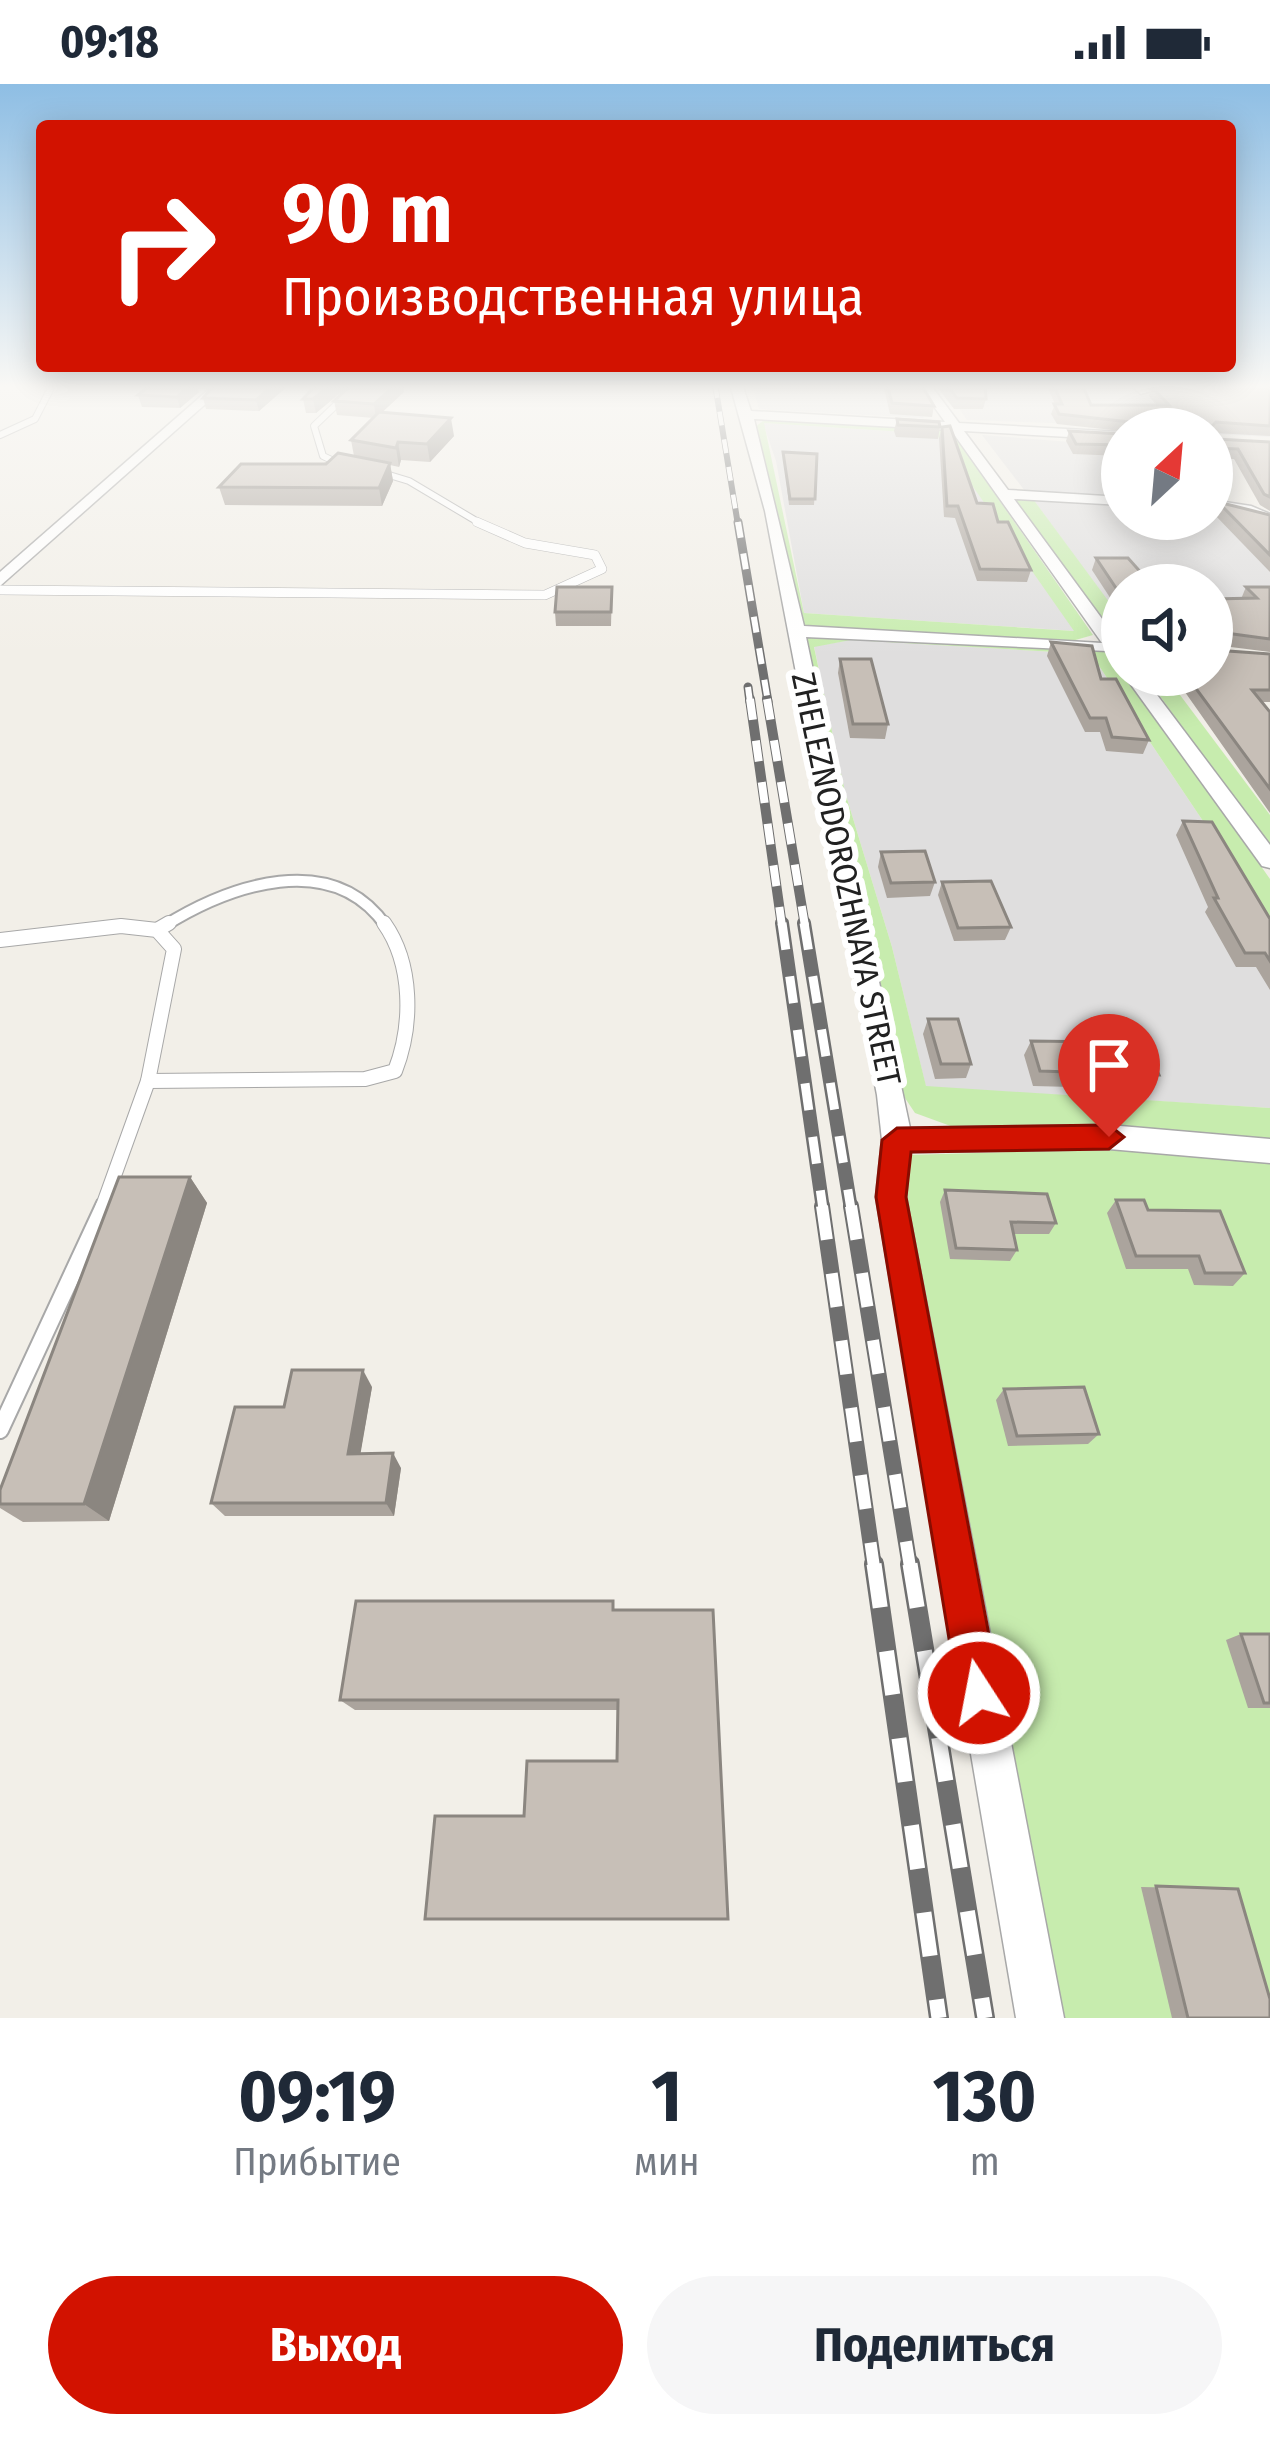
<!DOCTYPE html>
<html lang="ru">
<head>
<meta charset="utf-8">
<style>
	:root { --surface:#fff; --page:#f6f6f7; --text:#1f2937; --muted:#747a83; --accent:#d21200 }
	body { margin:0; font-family:"Fira Sans Condensed",sans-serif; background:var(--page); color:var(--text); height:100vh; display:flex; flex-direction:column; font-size:45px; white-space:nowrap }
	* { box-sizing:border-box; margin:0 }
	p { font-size:39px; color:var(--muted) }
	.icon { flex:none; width:66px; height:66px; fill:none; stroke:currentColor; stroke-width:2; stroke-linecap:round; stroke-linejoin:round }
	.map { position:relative; height:1934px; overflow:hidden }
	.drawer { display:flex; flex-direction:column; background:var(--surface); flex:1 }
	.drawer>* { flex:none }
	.hud { position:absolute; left:36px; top:36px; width:1200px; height:252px; border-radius:12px; box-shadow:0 6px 30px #0003; background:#d21200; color:#fff; overflow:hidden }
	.needle { width:78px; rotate:26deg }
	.tools { position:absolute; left:1101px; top:324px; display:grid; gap:24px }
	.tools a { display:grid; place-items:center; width:132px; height:132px; border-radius:50%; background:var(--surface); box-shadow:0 6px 30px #0003; font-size:60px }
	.pin { position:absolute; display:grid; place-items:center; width:102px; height:102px; color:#fff; margin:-123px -51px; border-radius:50% 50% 50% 0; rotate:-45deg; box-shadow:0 0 12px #0007 }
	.pin .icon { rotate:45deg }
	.me { position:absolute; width:132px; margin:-66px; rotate:349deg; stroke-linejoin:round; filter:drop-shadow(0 0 9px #0008) }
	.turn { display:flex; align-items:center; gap:42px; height:252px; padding:0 48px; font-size:54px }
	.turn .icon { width:156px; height:156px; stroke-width:2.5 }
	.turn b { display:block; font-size:84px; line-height:102px }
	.eta { display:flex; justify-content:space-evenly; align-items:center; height:204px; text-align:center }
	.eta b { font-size:72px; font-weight:700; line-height:84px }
	.action { display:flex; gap:24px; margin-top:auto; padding:24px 48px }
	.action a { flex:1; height:138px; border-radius:72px; background:var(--accent); color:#fff; font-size:48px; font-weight:700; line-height:138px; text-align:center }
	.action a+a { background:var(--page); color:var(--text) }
	.status { display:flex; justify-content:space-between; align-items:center; height:84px; padding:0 60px; background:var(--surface); direction:ltr }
	.status svg { height:33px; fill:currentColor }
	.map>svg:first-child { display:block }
</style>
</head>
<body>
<div class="status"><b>09:18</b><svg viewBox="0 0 49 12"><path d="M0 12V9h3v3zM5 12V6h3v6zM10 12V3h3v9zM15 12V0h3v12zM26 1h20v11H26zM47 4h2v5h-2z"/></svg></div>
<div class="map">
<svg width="1270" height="1934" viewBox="0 0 1270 1934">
	<rect width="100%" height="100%" fill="#f2efe8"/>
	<g fill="#dfdede">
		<polygon points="752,300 903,300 924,334 759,325"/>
		<polygon points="942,300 1263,300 1270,304 1270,353 1212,350 1212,345 967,336"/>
		<polygon points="763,339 936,350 1075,547 804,529 776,377"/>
		<polygon points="982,351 1122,362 1122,412 1025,407"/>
		<polygon points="1032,414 1122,420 1122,435 1212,435 1212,425 1246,427 1270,448 1270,561 1212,557 1212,501 1122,501 1122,537"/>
		<polygon points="851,556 1091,570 1270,837 1270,1024 926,1003 892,863 845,708 814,562"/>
	</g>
	<g fill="#c7ecae" fill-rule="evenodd">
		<path d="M764 336 949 344 1093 551 1072 557 803 542 754 344ZM764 339 936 350 1074 547 804 529Z"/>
		<polygon points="1012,412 1033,415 1115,526 1122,537 1122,561"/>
		<polygon points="817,551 1101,566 1115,575 1270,795 1270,837 1091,570 851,556 814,563 845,708 892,863 926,1002 1270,1024 1270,1063 1044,1042 956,1044 915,1029 899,1005 805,555"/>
		<polygon points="1145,591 1165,591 1270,731 1270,766"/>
		<polygon points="1110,1065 1270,1079 1270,1934 1063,1934 899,1115 908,1071"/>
	</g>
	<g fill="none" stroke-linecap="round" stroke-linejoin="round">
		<defs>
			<g id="lane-far4">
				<polyline points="150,300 221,301"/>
				<polyline points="392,300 459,300"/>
				<polyline points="0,351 35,335 53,300"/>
				<polyline points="342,381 323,372 314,342 358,300"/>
				<polyline points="376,387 409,397 483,441"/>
			</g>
			<polyline id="lane-far3" points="0,506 545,511 602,485 595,471 525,459 477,438"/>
			<path id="lane-far2" d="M164 842C230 801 332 765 386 842"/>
			<g id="lane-far1">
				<polyline points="157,846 169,839"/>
				<polyline points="0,856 121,842 157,846 174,865 148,997 102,1125"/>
				<path d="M148 997 365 995 395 987C413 941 413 880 384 839"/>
			</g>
			<polyline id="lane" points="0,1346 104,1122"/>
			<g id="street">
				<polygon points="215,300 228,300 0,502 0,488"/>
				<path d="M730 300H742L751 327 945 338 918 300H930L959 339 1122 348V356L964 347 1008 406 1122 413V421L1014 415 1122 562V580L1107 567 806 553 910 1044 1109 1041 1270 1055V1079L1109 1065 910 1068 906 1113 1064 1934H1016L876 1113 882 1056 877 1011 765 427ZM754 335 951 346 1102 559 804 542Z"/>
				<polygon points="1129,300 1143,300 1151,307 1141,310"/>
				<polygon points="1212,416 1251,422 1270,430 1270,441 1242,429 1212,424"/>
				<polygon points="1124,591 1142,591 1270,761 1270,784 1262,782"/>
			</g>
		</defs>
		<use href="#lane-far4" stroke="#a8a8a8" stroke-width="8"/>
		<use href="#lane-far3" stroke="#a8a8a8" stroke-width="10"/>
		<use href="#lane-far2" stroke="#a8a8a8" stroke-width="14"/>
		<use href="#lane-far1" stroke="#a8a8a8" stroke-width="16"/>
		<use href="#lane" stroke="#a8a8a8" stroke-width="20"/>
		<use href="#street" stroke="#a8a8a8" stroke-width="3"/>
		<use href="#lane-far4" stroke="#fff" stroke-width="6"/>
		<use href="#lane-far3" stroke="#fff" stroke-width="9"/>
		<use href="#lane-far2" stroke="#fff" stroke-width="10"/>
		<use href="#lane-far1" stroke="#fff" stroke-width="14"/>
		<use href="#lane" stroke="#fff" stroke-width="16"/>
		<use href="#street" fill="#fff" fill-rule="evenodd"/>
		<defs>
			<polyline id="rail-far5" points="715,300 738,441"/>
			<g id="rail-far4">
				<polyline points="738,438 768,618"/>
				<polyline points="748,603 750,618"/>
			</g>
			<g id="rail-far3">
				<polyline points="750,615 782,842"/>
				<polyline points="767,615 805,842"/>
			</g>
			<g id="rail-far2">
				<polyline points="782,839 823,1125"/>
				<polyline points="804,839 851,1125"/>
			</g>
			<g id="rail-far1">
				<polyline points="822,1122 874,1483"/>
				<polyline points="851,1122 910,1483"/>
			</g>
			<g id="rail">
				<polyline points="874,1480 939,1934"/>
				<polyline points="910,1480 985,1934"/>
			</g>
		</defs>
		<use href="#rail-far5" stroke="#6f6f6f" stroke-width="6"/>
		<use href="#rail-far4" stroke="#6f6f6f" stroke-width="9"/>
		<use href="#rail-far3" stroke="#6f6f6f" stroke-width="10"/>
		<use href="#rail-far2" stroke="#6f6f6f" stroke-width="14"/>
		<use href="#rail-far1" stroke="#6f6f6f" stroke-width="16"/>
		<use href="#rail" stroke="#6f6f6f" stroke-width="20"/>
		<use href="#rail-far5" stroke="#fff" stroke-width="4.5" stroke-dasharray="14" stroke-linecap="butt"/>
		<use href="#rail-far4" stroke="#fff" stroke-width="6" stroke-dasharray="16" stroke-linecap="butt"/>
		<use href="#rail-far3" stroke="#fff" stroke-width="8" stroke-dasharray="21" stroke-linecap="butt"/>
		<use href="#rail-far2" stroke="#fff" stroke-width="9" stroke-dasharray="27" stroke-linecap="butt"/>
		<use href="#rail-far1" stroke="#fff" stroke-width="12" stroke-dasharray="34" stroke-linecap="butt"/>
		<use href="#rail" stroke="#fff" stroke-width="15" stroke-dasharray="44" stroke-linecap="butt"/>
	</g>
	<g fill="#aba49d">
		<polygon points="290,300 259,327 206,325 203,314"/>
		<polygon points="311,300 351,300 316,329 306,329 303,315 314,303"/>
		<polygon points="883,300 921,300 934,322 932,333 890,330"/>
		<polygon points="935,300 985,300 986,315 983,325 954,325"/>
		<polygon points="1046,300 1082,300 1091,321 1156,321 1149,312 1152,303 1145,300 1270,300 1270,352 1214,349 1216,355 1270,358 1270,427 1260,421 1234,375 1212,375 1212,345 1122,345 1122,347 1057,340 1051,330 1055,320"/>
		<polygon points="199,308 180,324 142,323 138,311"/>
		<polygon points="404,308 382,328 454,352 430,378 401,376 399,383 390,381 393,397 382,422 225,421 219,403 354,372 351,356 374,334 337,331 334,317"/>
		<polygon points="897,335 940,343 938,355 896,353 894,347"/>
		<polygon points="942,343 977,419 998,438 1031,486 1027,498 977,497 955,434 944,433 939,354"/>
		<polygon points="1069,347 1122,350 1122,372 1073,370 1066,357"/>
		<polygon points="783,368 817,370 814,421 789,421"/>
		<polygon points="1218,418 1270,431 1270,488 1213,429"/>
		<polygon points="1096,474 1122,501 1122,532 1092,486"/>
		<polygon points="612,503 611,542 556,542 555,528"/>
		<polygon points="1246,503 1270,503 1270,568 1215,561 1215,566 1270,570 1270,618 1262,618 1270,628 1270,729 1173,591 1212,591 1212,515 1241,515"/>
		<polygon points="1051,558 1101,595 1149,656 1143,670 1106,667 1100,648 1085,648 1047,572"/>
		<polygon points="840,575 888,640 885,655 850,654 838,589"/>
		<polygon points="1183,737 1270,835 1270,906 1256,883 1236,883 1205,828 1208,823 1176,751"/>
		<polygon points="881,768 935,798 930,812 887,814 878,783"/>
		<polygon points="942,798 1011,843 1005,856 954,857 938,811"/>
		<polygon points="928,935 971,980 966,994 935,995 923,950"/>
		<polygon points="1101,942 1159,991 1150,1005 1033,1002 1024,971 1031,957 1093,957"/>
		<polygon points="190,1093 207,1119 109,1437 23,1438 0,1424 0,1420"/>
		<polygon points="945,1106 1056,1139 1049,1150 1013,1150 1017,1166 1010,1177 950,1175 940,1118"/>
		<polygon points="1116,1116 1148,1126 1245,1189 1233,1202 1194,1201 1188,1185 1126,1185 1107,1129"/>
		<polygon points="372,1303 360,1370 401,1384 394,1432 225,1432 211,1419 284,1323"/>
		<polygon points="1004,1305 1099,1350 1088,1360 1008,1362 996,1316"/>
		<polygon points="614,1526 728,1835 524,1732 617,1677 618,1626 355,1626 340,1616"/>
		<polygon points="1241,1550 1270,1550 1270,1624 1248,1624 1226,1556"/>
		<polygon points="1141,1803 1238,1805 1270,1934 1172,1934"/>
	</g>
	<g fill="#8b8680">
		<polygon points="192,300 196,300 199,308 180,324 177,313"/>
		<polygon points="274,300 290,300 259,327 256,316"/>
		<polygon points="332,300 351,300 316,329 313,315"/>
		<polygon points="396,300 403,300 404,308 376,334 374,320"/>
		<polygon points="451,334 454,352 430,378 427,360"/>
		<polygon points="398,358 401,376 399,383 396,364"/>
		<polygon points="390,379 393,397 382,422 379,404"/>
		<polygon points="190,1093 207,1119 109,1437 84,1420"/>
		<polygon points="363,1286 372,1303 358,1384 348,1370"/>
		<polygon points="393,1369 401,1384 394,1432 386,1419"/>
	</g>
	<g fill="#c7bfb7" stroke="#8b8680" stroke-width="3">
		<polygon points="152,300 192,300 177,313 138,311"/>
		<polygon points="215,300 274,300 256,316 203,314"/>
		<polygon points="317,300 332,300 313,315 303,315"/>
		<polygon points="352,300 396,300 374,320 334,317"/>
		<polygon points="887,300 921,300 934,322 892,319"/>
		<polygon points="946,300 985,300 986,315 957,314"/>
		<polygon points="1053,300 1082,300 1091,321 1169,321 1152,303 1154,300 1270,300 1270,342 1216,338 1211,343 1216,355 1270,358 1270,413 1264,410 1238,365 1212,364 1212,345 1127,345 1130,338 1059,330 1054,320 1062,320"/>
		<polygon points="379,328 451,334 427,360 398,358 396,364 351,356"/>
		<polygon points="897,335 939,338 940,343 898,341"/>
		<polygon points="950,342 977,419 993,420 998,438 1008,438 1031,486 980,485 958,422 947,422 942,343"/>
		<polygon points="1069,347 1122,350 1122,361 1076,360"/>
		<polygon points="783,368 817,370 815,415 790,415"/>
		<polygon points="338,369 390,379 379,404 219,403 241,380 326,380"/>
		<polygon points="1218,418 1270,431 1270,471"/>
		<polygon points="1096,474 1128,474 1152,501 1122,501 1122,513"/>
		<polygon points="557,503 612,503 611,528 555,528"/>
		<polygon points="1246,503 1270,503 1270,555 1218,548 1215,566 1270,570 1270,606 1252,606 1270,628 1270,705 1186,591 1212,591 1212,515 1257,514"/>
		<polygon points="1051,558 1092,562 1101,595 1116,595 1149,656 1112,653 1106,634 1090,634"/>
		<polygon points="840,575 871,575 888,640 853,640"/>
		<polygon points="1183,737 1212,738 1270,835 1270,877 1265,869 1245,869 1214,814 1218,814"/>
		<polygon points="925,767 935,798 891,799 881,768"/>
		<polygon points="991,797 1011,843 958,844 942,798"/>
		<polygon points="928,935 958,935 971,980 941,980"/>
		<polygon points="1101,942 1139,943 1159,991 1040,987 1031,957 1107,958"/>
		<polygon points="119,1093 190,1093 84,1420 0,1420 0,1406"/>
		<polygon points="945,1106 1047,1110 1056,1139 1011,1138 1017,1166 956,1164"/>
		<polygon points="1116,1116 1144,1116 1148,1126 1220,1127 1245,1189 1205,1189 1199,1172 1136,1172"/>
		<polygon points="292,1286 363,1286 348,1370 393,1369 386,1419 211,1419 235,1323 284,1323"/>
		<polygon points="1084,1303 1099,1350 1017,1352 1004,1305"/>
		<polygon points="356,1517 613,1517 613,1526 713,1526 728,1835 425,1835 435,1732 524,1732 527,1677 617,1677 618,1616 340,1616"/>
		<polygon points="1241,1550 1270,1550 1270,1619 1264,1619"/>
		<polygon points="1156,1802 1238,1805 1270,1915 1270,1934 1188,1934"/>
	</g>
	<linearGradient id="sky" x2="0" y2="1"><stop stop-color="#8ebee4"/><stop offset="0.53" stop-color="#f9f8f5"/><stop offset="1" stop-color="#f9f8f5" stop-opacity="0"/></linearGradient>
	<rect width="1270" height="571" fill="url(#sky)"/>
	<polygon fill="#d21200" stroke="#880c00" stroke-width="3" points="1109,1041 1124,1053 1109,1065 911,1068 906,1113 1000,1609 994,1624 979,1630 964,1624 958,1609 876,1113 882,1056 897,1044"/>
	<g text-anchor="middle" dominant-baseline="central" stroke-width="12" stroke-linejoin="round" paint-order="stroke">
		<g font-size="33" fill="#212121" stroke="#fff">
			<text transform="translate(846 795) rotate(78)">ZHELEZNODOROZHNAYA STREET</text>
		</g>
	</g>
</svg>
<div class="tools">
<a><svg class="needle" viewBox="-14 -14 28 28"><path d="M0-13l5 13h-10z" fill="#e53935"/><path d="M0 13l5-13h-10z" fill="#747a83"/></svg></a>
<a><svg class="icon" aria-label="sound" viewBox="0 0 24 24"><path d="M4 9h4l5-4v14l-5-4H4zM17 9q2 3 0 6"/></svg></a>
</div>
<div class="pin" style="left:1109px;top:1053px;background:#d93025"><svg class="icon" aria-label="arrive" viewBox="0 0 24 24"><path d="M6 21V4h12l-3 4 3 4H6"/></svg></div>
<svg class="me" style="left:979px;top:1609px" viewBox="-20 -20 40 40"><circle r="17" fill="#d21200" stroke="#fff" stroke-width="3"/><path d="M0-11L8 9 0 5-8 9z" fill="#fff"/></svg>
<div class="hud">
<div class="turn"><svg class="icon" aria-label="right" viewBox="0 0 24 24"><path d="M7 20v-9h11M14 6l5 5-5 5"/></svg><div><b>90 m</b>Производственная улица</div></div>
</div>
</div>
<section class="drawer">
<div class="eta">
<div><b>09:19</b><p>Прибытие</p></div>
<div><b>1</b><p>мин</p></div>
<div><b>130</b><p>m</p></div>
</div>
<div class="action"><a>Выход</a><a>Поделиться</a></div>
</section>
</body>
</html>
